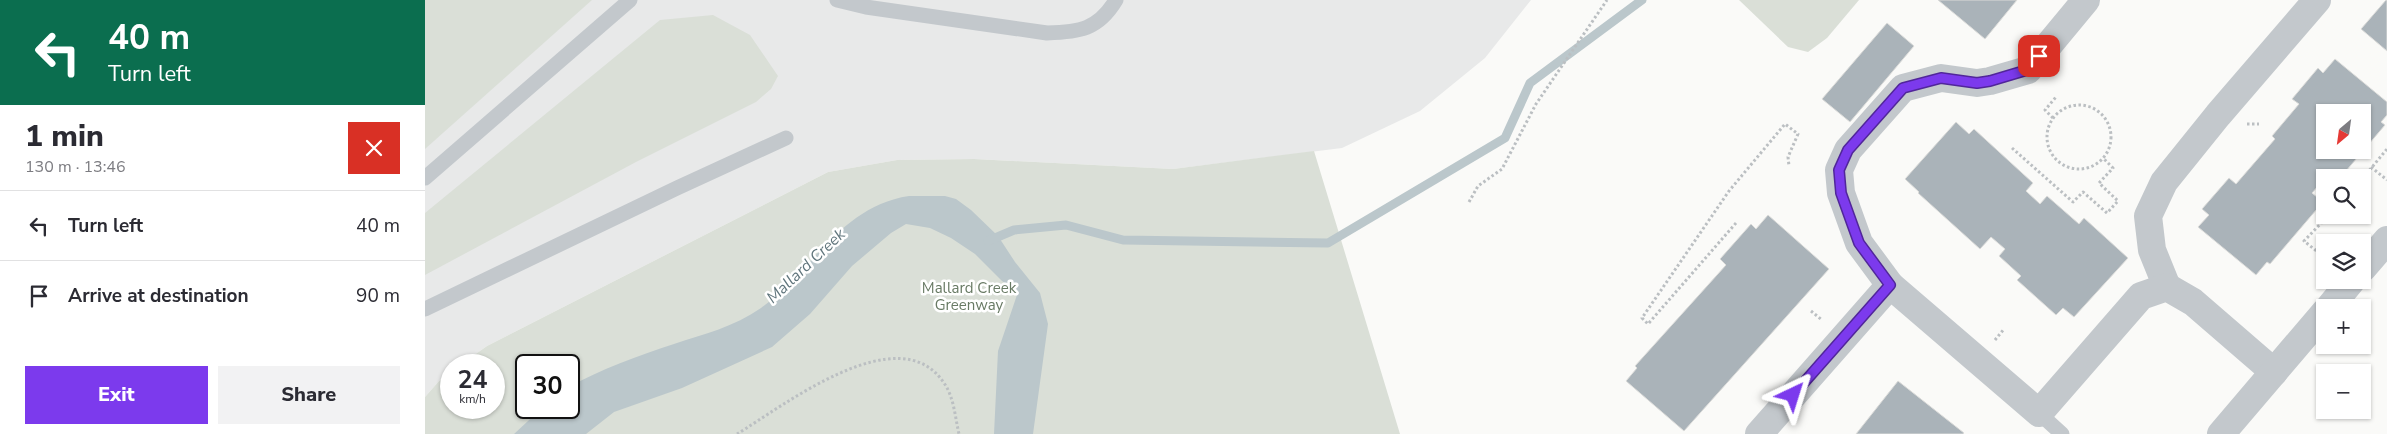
<!DOCTYPE html>
<html lang="en">
<head>
<meta charset="utf-8">
<style>
	:root { --surface:#fff; --page:#f2f2f3; --text:#2b2b33; --muted:#7c7c81; --line:#e1e1e2; --accent:#7c3aed }
	body { margin:0; font-family:"Nunito Sans",sans-serif; background:var(--page); color:var(--text); height:100vh; display:flex; flex-direction:column; font-size:19px; white-space:nowrap }
	* { box-sizing:border-box; margin:0 }
	p { font-size:16px; color:var(--muted) }
	.icon { flex:none; width:28px; height:28px; fill:none; stroke:currentColor; stroke-width:2; stroke-linecap:round; stroke-linejoin:round }
	.map { position:relative; flex:1; overflow:hidden }
	.details { display:flex; flex-direction:column; background:var(--surface); width:425px }
	.details>* { flex:none }
	.top-card { background:#0b6e4f; color:#fff; overflow:hidden }
	.needle { width:32px; rotate:209deg }
	.tools { position:absolute; left:1891px; top:104px; display:grid; gap:10px }
	.tools a { display:grid; place-items:center; width:55px; height:55px; border-radius:0px; background:var(--surface); box-shadow:0 1px 4px #0004; font-size:25px }
	.speed { position:absolute; left:15px; top:354px; display:flex; gap:10px; font-size:25px; font-weight:700; text-align:center }
	.speed>* { display:grid; place-content:center; width:65px; height:65px; border-radius:50%; background:var(--surface); box-shadow:0 1px 4px #0004; line-height:1 }
	.speed small { font-size:12px; font-weight:400 }
	.speed .limit { border:2px solid #111; border-radius:8px; background:#fff; color:#111 }
	.pin { position:absolute; display:grid; place-items:center; width:42px; height:42px; color:#fff; margin:-21px; border-radius:10px; box-shadow:0 2px 8px #0006 }
	.me { position:absolute; width:55px; margin:-28px; rotate:41deg; stroke-linejoin:round; filter:drop-shadow(0 0 4px #0008) }
	.turn { display:flex; align-items:center; gap:18px; height:105px; padding:0 25px; font-size:22px }
	.turn .icon { width:65px; height:65px; stroke-width:2.5 }
	.turn b { display:block; font-size:35px; line-height:42px }
	.round { display:grid; place-items:center; flex:none; width:52px; height:52px; border-radius:0px; background:var(--page) }
	.overview { display:flex; align-items:center; justify-content:space-between; height:85px; padding:0 25px }
	h1 { font-size:30px; font-weight:800; line-height:38px }
	.cta { display:flex; gap:10px; margin-top:auto; padding:10px 25px }
	.cta a { flex:1; height:58px; border-radius:0px; background:var(--accent); color:#fff; font-size:20px; font-weight:800; line-height:58px; text-align:center }
	.cta a+a { background:var(--page); color:var(--text) }
	ul { padding:0; list-style:none }
	li { display:flex; align-items:center; gap:15px; height:70px; padding:0 25px; border-top:1px solid var(--line) }
	li div { flex:1 }
	li b { display:block; font-size:19px }
	li em { font-style:normal }
	main { display:flex; flex:1; min-height:0 }
	.map>svg:first-child { display:block }
</style>
</head>
<body>
<main>
<section class="details">
<div class="top-card">
<div class="turn"><svg class="icon" aria-label="left" viewBox="0 0 24 24"><path d="M17 20v-9H6M10 6l-5 5 5 5"/></svg><div><b>40 m</b>Turn left</div></div>
</div>
<div class="overview"><div><h1>1 min</h1><p>130 m · 13:46</p></div><a class="round" style="background:#d93025;color:#fff"><svg class="icon" aria-label="close" viewBox="0 0 24 24"><path d="M6 6l12 12M18 6L6 18"/></svg></a></div>
<ul>
<li><svg class="icon" aria-label="left" viewBox="0 0 24 24"><path d="M17 20v-9H6M10 6l-5 5 5 5"/></svg><div><b>Turn left</b></div><em>40 m</em></li>
<li><svg class="icon" aria-label="arrive" viewBox="0 0 24 24"><path d="M6 21V4h12l-3 4 3 4H6"/></svg><div><b>Arrive at destination</b></div><em>90 m</em></li>
</ul>
<div class="cta"><a>Exit</a><a>Share</a></div>
</section>
<div class="map">
<svg width="1962" height="434" viewBox="0 0 1962 434">
	<rect width="100%" height="100%" fill="#fafaf8"/>
	<polygon fill="#e8e9e9" points="0,0 1106,0 1060,58 995,111 917,148 748,169 549,159 472,160 403,172 62,346 35,365 26,365 26,372 14,381 0,397"/>
	<g fill="#dadfd7" fill-rule="evenodd">
		<polygon points="0,0 167,0 0,149"/>
		<polygon points="1314,0 1434,0 1402,38 1383,52 1363,47"/>
		<polygon points="288,15 325,35 353,76 346,89 331,102 211,162 0,275 0,213 235,20"/>
		<path d="M889 151 975 434H0V397L14 381 26 372V408H69V365H35L62 346 403 172 472 160 549 159 748 169ZM101 365H144V408H101Z"/>
	</g>
	<path fill="#bbc7cb" d="M484 196H520L531 199 546 210 573 236 590 262 615 293 623 324 608 434H569L573 351 593 292 577 281 550 254 526 238 505 228 481 224 466 233 427 266 385 314 347 347 257 388 189 412 161 434H89L117 408H144V387C174 370 215 355 249 344 279 334 309 327 336 308 387 271 416 206 484 196Z"/>
	<g fill="none" stroke-linecap="round" stroke-linejoin="round">
		<polyline stroke="#bbc7cb" stroke-width="9" points="563,241 589,230 641,225 698,240 903,243 1080,138 1105,83 1217,0"/>
	</g>
	<g fill="#aab3b9" stroke="#dcdcda" fill-rule="evenodd">
		<polygon points="1513,0 1592,0 1560,39"/>
		<polygon points="1961,0 1962,0 1962,51 1936,29"/>
		<polygon points="1462,23 1489,46 1425,122 1397,99"/>
		<path d="M1910 59 1962 102V115L1956 122 1960 125 1915 178H1900L1887 193 1898 202 1845 264 1842 262 1831 275 1773 227 1784 215 1777 209 1804 178 1811 184 1850 139 1847 136 1874 104 1867 99 1893 68 1898 73ZM1900 112H1938V150H1900Z"/>
		<polygon points="1531,122 1544,134 1549,129 1608,183 1601,191 1615,204 1622,196 1654,224 1659,218 1703,258 1649,317 1638,308 1631,315 1592,280 1596,276 1574,256 1580,249 1566,237 1555,249 1493,193 1494,192 1480,179"/>
		<polygon points="1343,215 1404,269 1259,431 1201,381 1212,368 1210,366 1301,265 1295,259 1326,224 1331,229"/>
		<polygon points="1473,381 1539,433 1538,434 1431,434"/>
	</g>
	<g fill="none" stroke-linecap="round" stroke-linejoin="round">
		<g stroke="#bbbfc2" stroke-width="3" stroke-dasharray="2.5 2.5" stroke-linecap="butt">
			<circle cx="1654" cy="137" r="32"/>
			<polyline points="1628,118 1620,110 1631,97"/>
			<polyline points="1822,124 1834,124"/>
			<polyline points="1587,148 1648,202 1658,192 1682,213 1693,201 1674,183 1688,168 1678,158"/>
			<polyline points="1946,167 1962,180"/>
			<polyline points="1938,178 1962,149"/>
			<polyline points="1044,202 1053,186 1077,169 1111,104 1182,0"/>
			<polyline points="1311,223 1223,324 1217,318 1304,191 1360,124 1373,134 1363,157 1364,166"/>
			<polyline points="1899,257 1879,241 1904,215"/>
			<polyline points="1386,311 1397,320"/>
			<polyline points="1570,340 1579,329"/>
			<path d="M312 434C357 407 474 315 519 383 529 397 530 417 534 434"/>
		</g>
		<g stroke="#c3c8cc" stroke-width="15">
			<path d="M412 0 441 7 622 33C654 32 673 30 691 0"/>
			<polyline points="0,178 205,0"/>
			<polyline points="0,309 252,188 361,138"/>
			<polyline points="1614,413 1637,434"/>
		</g>
		<g stroke="#c3c8cc" stroke-width="28">
			<polyline points="1938,268 1962,240"/>
			<polyline points="1465,285 1434,243 1416,193 1414,170 1423,150 1478,88 1516,78 1552,83 1565,81 1603,70 1661,0"/>
			<polyline points="1742,287 1727,250 1723,216 1739,182 1793,115 1892,0"/>
			<polyline points="1904,308 1927,280"/>
			<polyline points="1334,434 1465,285 1614,413 1716,296 1742,287 1768,302 1849,372"/>
			<polyline points="1796,434 1900,312"/>
		</g>
	</g>
	<g fill="none" stroke-linecap="round" stroke-linejoin="round">
		<defs>
			<polyline id="route" points="1368,395 1465,285 1434,243 1416,193 1414,170 1423,150 1478,88 1516,78 1552,83 1565,81 1602,70 1614,56"/>
		</defs>
		<use href="#route" stroke="#51269a" stroke-width="12"/>
		<use href="#route" stroke="#7c3aed" stroke-width="9"/>
	</g>
	<g text-anchor="middle" dominant-baseline="central" stroke-width="5" stroke-linejoin="round" paint-order="stroke">
		<g font-size="15" fill="#687a64" stroke="#fff">
			<text x="544" y="288">Mallard Creek<tspan x="544" dy="17">Greenway</tspan></text>
		</g>
		<g font-size="16" font-style="italic" fill="#60757c" stroke="#fff">
			<text transform="translate(381 266) rotate(-43)">Mallard Creek</text>
		</g>
	</g>
</svg>
<div class="tools">
<a><svg class="needle" viewBox="-14 -14 28 28"><path d="M0-13l5 13h-10z" fill="#e53935"/><path d="M0 13l5-13h-10z" fill="#7c7c81"/></svg></a>
<a><svg class="icon" aria-label="search" viewBox="0 0 24 24"><circle cx="10" cy="10" r="6"/><path d="M15 15l6 6"/></svg></a>
<a><svg class="icon" aria-label="layers" viewBox="0 0 24 24"><path d="M12 4l9 5-9 5-9-5zM3 14l9 5 9-5"/></svg></a>
<a>+</a>
<a>−</a>
</div>
<div class="speed"><div>24<small>km/h</small></div><div class="limit">30</div></div>
<div class="pin" style="left:1614px;top:56px;background:#d93025"><svg class="icon" aria-label="arrive" viewBox="0 0 24 24"><path d="M6 21V4h12l-3 4 3 4H6"/></svg></div>
<svg class="me" style="left:1368px;top:395px" viewBox="-20 -20 40 40"><path d="M0-17L14 15 0 8-14 15z" fill="#7c3aed" stroke="#fff" stroke-width="4"/></svg>
</div>
</main>
</body>
</html>
